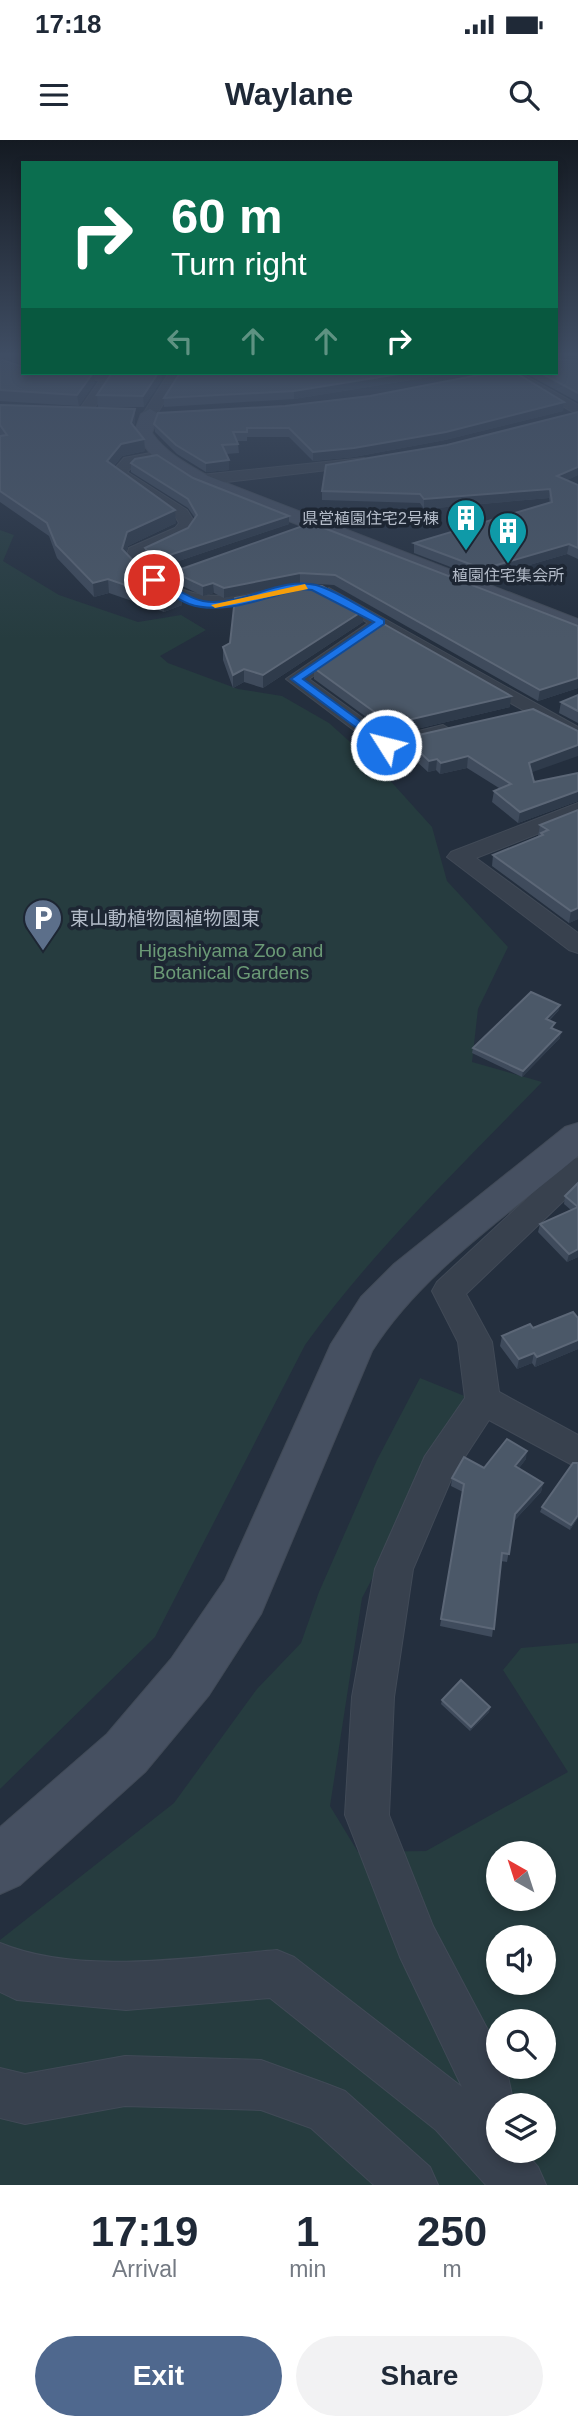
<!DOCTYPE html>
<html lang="en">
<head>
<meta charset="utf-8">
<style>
	:root { --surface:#fff; --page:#f2f2f3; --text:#1f2937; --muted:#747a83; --accent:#4f688e }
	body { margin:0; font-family:Helvetica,"Noto Sans JP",sans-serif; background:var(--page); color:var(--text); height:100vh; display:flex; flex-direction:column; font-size:26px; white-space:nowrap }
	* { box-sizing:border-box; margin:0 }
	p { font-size:23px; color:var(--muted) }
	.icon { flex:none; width:38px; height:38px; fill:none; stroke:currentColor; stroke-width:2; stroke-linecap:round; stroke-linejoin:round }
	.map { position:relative; height:2045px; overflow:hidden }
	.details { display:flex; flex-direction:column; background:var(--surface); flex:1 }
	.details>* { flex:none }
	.top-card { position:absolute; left:21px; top:21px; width:537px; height:214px; border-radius:0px; box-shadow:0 4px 10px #0003; background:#0b6e4f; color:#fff; overflow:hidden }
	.needle { width:46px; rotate:321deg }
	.tools { position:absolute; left:486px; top:1701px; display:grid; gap:14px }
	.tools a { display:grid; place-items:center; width:70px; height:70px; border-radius:50%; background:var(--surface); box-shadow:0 4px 10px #0003; font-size:35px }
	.pin { position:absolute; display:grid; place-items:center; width:60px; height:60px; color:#fff; margin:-30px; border:4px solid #fff; border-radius:50%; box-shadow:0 2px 7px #0007 }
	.me { position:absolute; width:77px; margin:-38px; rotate:306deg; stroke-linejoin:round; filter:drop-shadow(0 0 5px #0008) }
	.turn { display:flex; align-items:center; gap:24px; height:147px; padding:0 35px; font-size:32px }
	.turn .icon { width:91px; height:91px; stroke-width:2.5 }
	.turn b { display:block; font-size:49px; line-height:60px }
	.lanes { display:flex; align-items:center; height:66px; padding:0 35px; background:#0003; justify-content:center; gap:35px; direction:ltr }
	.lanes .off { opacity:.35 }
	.eta { display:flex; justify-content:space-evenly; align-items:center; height:119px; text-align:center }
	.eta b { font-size:42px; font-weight:800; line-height:49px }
	.cta { display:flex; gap:14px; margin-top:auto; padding:14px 35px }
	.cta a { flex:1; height:80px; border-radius:42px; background:var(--accent); color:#fff; font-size:28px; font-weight:800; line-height:80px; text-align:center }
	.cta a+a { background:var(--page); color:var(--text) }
	.status { display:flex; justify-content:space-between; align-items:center; height:49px; padding:0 35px; background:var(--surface); direction:ltr }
	.status svg { height:19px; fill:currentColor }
	header { display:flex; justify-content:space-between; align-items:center; height:91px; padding:0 35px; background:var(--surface); font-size:32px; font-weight:800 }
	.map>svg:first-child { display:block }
</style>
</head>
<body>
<div class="status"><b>17:18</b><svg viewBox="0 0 49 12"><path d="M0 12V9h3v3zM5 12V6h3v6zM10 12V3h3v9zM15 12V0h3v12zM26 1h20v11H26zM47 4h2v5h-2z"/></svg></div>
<header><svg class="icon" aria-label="menu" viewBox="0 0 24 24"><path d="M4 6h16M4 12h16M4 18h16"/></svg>Waylane<svg class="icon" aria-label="search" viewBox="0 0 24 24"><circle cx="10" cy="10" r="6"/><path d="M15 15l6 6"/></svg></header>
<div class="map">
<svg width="578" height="2045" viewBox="0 0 578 2045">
	<rect width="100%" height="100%" fill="#242f3e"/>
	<g fill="#263c3f" fill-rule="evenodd">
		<path d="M0 390 14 395 3 421 59 455 138 482 181 475 206 490 160 516 168 523 238 549 282 556 329 583 377 626 432 687 447 741 508 807 478 869 472 922 542 942C460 1027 374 1109 305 1205L155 1497 0 1649Z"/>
		<path d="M420 1238 467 1257 362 1458 330 1666 358 1712 426 1711 568 1632 503 1530 521 1508 578 1503V2045H0V1800L174 1663 257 1549 301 1503 319 1452 377 1320ZM499 1713H544V1759H499ZM499 1797H544V1843H499ZM499 1881H544V1927H499ZM499 1965H544V2011H499Z"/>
	</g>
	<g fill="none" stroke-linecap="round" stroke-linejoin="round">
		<defs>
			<g id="street">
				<polygon points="39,233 117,233 89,276 84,277 77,273 100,240 45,237"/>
				<polygon points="169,233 254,233 248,237 179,238 155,277 145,277 143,274"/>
				<polygon points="505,233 520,233 578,265 578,275"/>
				<path d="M161 311 166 312V318L134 325 127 332 187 370 195 383 187 394 143 415 142 421C183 464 221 460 274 447L283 452 280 456C235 468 200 474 158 449 145 442 133 433 125 421L129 408 175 388 179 383 175 376 111 333 124 318Z"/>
				<polygon points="364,318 371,322 369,325 201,345 193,340 201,335"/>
				<polygon points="329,448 578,587 578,601 381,490 309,539 390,598 443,585 453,591 450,595 386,611 379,609 286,539 368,483 323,457 320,453"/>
				<polygon points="578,663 578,678 476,718 578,793 578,813 569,810 447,717 451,712"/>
				<path d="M578 1018V1047L466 1154 492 1202 499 1252 578 1295V1328L489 1280 453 1335 413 1429 394 1557 389 1675 433 1786 499 1911V1927H506L514 1965H499V2011H524L538 2027 546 2045H486L436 1990 270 1858 126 1870 17 1860 0 1852V1803C80 1836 192 1817 277 1810L294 1817 462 1947 400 1817 345 1675 352 1557 375 1429 425 1316 465 1258 458 1202 432 1151 437 1142 567 1021Z"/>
				<polygon points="125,1916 261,1920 327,1944 345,1951 430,2027 438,2045 374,2045 311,1988 261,1970 125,1966 25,1984 0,1978 0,1928 25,1934"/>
			</g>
			<g id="secondary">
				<polygon points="556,213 573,213 556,220"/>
				<path d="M150 269 159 274 152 293C166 313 187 324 208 336L578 479V494L194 344 155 319 134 293 141 274Z"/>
				<path d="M578 983V1016C508 1075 421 1133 372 1211L261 1474 209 1555 145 1632 20 1745 0 1754V1687L107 1594 171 1519 225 1440 331 1204 361 1157 394 1124 565 987Z"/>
			</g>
		</defs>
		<use href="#street" stroke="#414a57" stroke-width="2"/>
		<use href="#secondary" stroke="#414a57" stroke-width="2"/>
		<use href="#street" fill="#38414e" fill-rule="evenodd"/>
		<use href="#secondary" fill="#465061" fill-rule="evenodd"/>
	</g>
	<g fill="#3f4b5c">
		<polygon points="0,213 23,213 23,225 0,217"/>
		<polygon points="556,213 578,213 578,216"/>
		<polygon points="0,219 21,226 95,242 79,266 0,261 0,262"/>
		<polygon points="578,221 578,262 525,233 556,233"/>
		<polygon points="112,233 162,233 162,239 144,267 98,267 97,255"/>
		<polygon points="454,233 294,259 164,267 164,258"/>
		<polygon points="564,262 563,271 445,300 354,317 313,321 289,297 247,297 247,301 237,301 238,304 239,313 226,314 229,320 229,330 206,332 177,314 155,292 154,284"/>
		<polygon points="0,265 135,269 135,281 134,286 144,299 145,311 122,316 114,326 176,383 128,406 126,413 140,428 181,451 182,465 164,472 109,453 94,457 57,418 49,396 0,362"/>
		<polygon points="578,272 578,335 567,340 578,345 578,419 567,414 482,439 414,413 414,403 550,363 549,358 424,369 420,363 322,360 322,351 447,305"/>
		<polygon points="131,323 193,338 289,384 155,429 145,417 145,408 188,388 195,378 188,368 131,332"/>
		<polygon points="311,383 578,486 578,548 538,561 334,445 300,443 224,458 214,453 203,456 174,442 173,432"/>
		<polygon points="364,470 363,482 263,548 244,542 233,548 223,520 223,507"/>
		<polygon points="314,528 510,567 391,595 314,539"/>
		<polygon points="578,555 578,583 559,573 561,562"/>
		<polygon points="405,598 531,633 534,642 578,633 578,661 518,683 492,662 494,651 499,648 467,628 440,634 436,630 428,632 404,610"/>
		<polygon points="578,670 578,779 569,783 492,726 493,715 538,696 540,685"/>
		<polygon points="559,870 549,881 560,898 522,937 472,913 473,908"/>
		<polygon points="578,1043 578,1117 567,1122 538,1092 540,1084 571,1070 564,1064 565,1056"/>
		<polygon points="578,1178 578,1209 535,1227 532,1223 517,1229 500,1206 502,1196"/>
		<polygon points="526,1319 519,1328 543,1343 541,1352 514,1381 507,1422 501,1421 492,1497 440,1486 463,1352 451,1346 452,1338 484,1328"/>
		<polygon points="578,1323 578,1378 570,1390 540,1372 542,1367"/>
		<polygon points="442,1560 490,1567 489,1572 470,1591 441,1564"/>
	</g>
	<g fill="#2f3b4b">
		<polygon points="93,233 94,233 95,242 79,266 77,255"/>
		<polygon points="156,233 162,233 162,239 144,267 143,256"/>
		<polygon points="405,233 454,233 294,259 294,251"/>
		<polygon points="564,262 563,271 445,300 354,317 313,321 313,312"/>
		<polygon points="135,269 135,281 132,295 131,283"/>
		<polygon points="144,299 145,311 122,316 108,333 107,321 121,304"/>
		<polygon points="229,320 229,330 206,332 206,323"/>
		<polygon points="578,327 578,335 556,346 557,336"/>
		<polygon points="550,349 549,358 424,369 424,359"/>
		<polygon points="175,370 176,383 128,406 123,422 122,409 127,392"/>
		<polygon points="289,376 289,384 155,429 154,420"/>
		<polygon points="569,404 567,414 482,439 483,429"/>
		<polygon points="300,433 300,443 224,458 224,448"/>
		<polygon points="108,439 109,453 94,457 93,443"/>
		<polygon points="213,443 214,453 203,456 203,446"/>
		<polygon points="181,451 182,465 164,472 163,458"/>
		<polygon points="364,470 363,482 263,548 263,535"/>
		<polygon points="244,529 244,542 233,548 233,535"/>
		<polygon points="578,538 578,548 538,561 540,550"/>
		<polygon points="511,556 510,567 391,595 391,584"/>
		<polygon points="578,605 578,616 527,634 529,623"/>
		<polygon points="468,616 467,628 440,634 441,623"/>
		<polygon points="437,619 436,630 428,632 429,621"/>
		<polygon points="578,651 578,661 518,683 520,672"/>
		<polygon points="578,768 578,779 569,783 571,771"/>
		<polygon points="560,865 559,870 545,884 546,879"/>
		<polygon points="561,892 560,898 522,937 523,931"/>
		<polygon points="578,1109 578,1117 567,1122 569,1114"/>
		<polygon points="578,1200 578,1209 535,1227 537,1217"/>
		<polygon points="534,1213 532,1223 517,1229 519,1219"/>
		<polygon points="527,1311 526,1319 514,1335 515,1326"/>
		<polygon points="543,1343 541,1352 513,1382 515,1374"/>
		<polygon points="578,1375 578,1378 570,1390 571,1385"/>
		<polygon points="490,1567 489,1572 470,1591 471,1587"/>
	</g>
	<g fill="#4b5868" stroke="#5c6777" stroke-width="2">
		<polygon points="0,219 21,226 23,226 23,233 93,233 77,255 0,250"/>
		<polygon points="556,219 578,221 578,253 541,233 556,233"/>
		<polygon points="112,233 158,233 143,256 97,255"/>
		<polygon points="180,233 405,233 294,251 164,258"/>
		<polygon points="489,233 516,233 564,262 446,292 354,308 313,312 289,288 247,288 247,292 233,292 238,304 222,305 229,320 206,323 176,305 154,284 158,273 285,266 370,256"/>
		<polygon points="0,265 135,269 131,283 144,299 121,304 107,321 175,370 127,392 122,409 140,428 181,451 163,458 108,439 93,443 56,405 47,383 0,351 0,296 7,295 0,285"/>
		<polygon points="578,272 578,327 557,336 578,345 578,408 569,404 483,429 414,403 552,362 550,349 424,359 420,354 322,351 326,325 447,305"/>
		<polygon points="157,315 193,338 289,376 154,420 145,408 188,388 197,375 188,359 131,323 135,319"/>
		<polygon points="311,383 578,486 578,538 540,550 335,435 300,433 224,448 213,443 203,446 173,432"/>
		<polygon points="310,445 322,446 364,470 263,535 244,529 233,535 223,507 230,503 235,458"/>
		<polygon points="382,483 511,556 391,584 314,528"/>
		<polygon points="578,555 578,571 561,562"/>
		<polygon points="533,569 578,591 578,605 529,623 534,642 578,633 578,651 520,672 494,651 511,644 468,616 441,623 437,619 429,621 405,598"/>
		<polygon points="578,670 578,768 571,771 493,715 543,695 541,693 548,690 540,685"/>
		<polygon points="531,852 560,865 546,879 555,883 551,888 561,892 523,931 473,908"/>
		<polygon points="578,1043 578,1067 565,1056"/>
		<polygon points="578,1067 578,1109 569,1114 540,1084"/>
		<polygon points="573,1172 578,1178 578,1200 537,1217 534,1213 519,1219 502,1196 530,1184 533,1188"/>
		<polygon points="507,1299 527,1311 515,1326 543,1343 515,1374 509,1414 502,1413 494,1489 441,1479 464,1344 452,1338 464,1317 484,1328"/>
		<polygon points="573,1323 578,1323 578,1375 571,1385 542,1367"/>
		<polygon points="461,1540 490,1567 471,1587 442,1560"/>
	</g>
	<linearGradient id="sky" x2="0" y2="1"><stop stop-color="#141a22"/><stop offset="0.43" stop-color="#3f4d63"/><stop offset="1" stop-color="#3f4d63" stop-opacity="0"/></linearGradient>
	<rect width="578" height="499" fill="url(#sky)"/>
	<path fill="#1a73e8" stroke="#114b97" stroke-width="2" d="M154 437C171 443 185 458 203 461 240 468 279 436 316 445 338 451 363 469 384 480V484L303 539 390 603V607H382L291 539 374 482 312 450 301 449C266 457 223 476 189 464 176 459 163 449 151 442Z"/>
	<polygon fill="#f59e0b" points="305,444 308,449 215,468 211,465"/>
	<defs>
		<symbol id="building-pin" viewBox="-11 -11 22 30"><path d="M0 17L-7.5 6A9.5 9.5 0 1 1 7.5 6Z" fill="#0f9aa8" stroke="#1d2633"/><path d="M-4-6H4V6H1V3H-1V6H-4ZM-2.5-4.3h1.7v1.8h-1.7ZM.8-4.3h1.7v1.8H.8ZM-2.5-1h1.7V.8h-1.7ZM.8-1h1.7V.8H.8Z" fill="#fff"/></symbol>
		<symbol id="parking-pin" viewBox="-11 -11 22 30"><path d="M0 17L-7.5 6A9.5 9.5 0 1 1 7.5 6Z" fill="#5c6f8a" stroke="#1d2633"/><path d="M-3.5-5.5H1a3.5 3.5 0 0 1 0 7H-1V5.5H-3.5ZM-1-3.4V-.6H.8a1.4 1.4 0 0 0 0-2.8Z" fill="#fff"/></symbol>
	</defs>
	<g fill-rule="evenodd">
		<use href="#building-pin" x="444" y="356" width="44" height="60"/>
		<use href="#building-pin" x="486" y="369" width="44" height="60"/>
		<use href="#parking-pin" x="21" y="756" width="44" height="60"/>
	</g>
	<g text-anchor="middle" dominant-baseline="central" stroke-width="7" stroke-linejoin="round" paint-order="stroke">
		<g font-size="16" fill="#b4bcc9" stroke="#1d2633" text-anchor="end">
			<text x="439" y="378">県営植園住宅2号棟</text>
			<text x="508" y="435" text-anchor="middle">植園住宅集会所</text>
		</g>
		<g font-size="19" fill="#b4bcc9" stroke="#1d2633" text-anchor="start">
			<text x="70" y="778">東山動植物園植物園東</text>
		</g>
		<g font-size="19" fill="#6b9a76" stroke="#1d2633">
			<text x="231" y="810">Higashiyama Zoo and<tspan x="231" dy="22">Botanical Gardens</tspan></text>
		</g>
	</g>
</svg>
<div class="tools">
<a><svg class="needle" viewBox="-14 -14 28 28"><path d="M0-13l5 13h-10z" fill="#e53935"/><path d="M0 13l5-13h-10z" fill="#747a83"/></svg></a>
<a><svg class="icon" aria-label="sound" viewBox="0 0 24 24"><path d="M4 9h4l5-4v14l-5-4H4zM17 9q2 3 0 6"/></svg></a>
<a><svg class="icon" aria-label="search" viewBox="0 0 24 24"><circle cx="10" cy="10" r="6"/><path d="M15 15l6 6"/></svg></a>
<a><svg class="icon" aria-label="layers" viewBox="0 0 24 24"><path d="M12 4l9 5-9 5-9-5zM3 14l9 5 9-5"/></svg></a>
</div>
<div class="pin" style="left:154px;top:440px;background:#d93025"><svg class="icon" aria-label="arrive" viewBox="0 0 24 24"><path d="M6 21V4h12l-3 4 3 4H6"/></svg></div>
<svg class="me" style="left:386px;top:605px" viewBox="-20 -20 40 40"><circle r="17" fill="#1a73e8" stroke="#fff" stroke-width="3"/><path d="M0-11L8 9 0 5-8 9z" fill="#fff"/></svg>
<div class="top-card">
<div class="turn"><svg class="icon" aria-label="right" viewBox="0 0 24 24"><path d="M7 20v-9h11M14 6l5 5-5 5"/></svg><div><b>60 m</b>Turn right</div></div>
<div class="lanes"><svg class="icon off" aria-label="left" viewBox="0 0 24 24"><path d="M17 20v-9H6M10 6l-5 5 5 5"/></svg><svg class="icon off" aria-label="ahead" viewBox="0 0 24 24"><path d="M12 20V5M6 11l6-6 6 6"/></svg><svg class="icon off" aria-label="ahead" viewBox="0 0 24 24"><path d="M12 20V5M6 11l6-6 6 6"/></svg><svg class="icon" aria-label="right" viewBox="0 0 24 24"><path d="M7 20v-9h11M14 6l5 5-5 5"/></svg></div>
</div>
</div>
<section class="details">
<div class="eta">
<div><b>17:19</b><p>Arrival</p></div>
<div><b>1</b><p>min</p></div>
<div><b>250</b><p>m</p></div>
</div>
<div class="cta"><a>Exit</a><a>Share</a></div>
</section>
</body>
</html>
